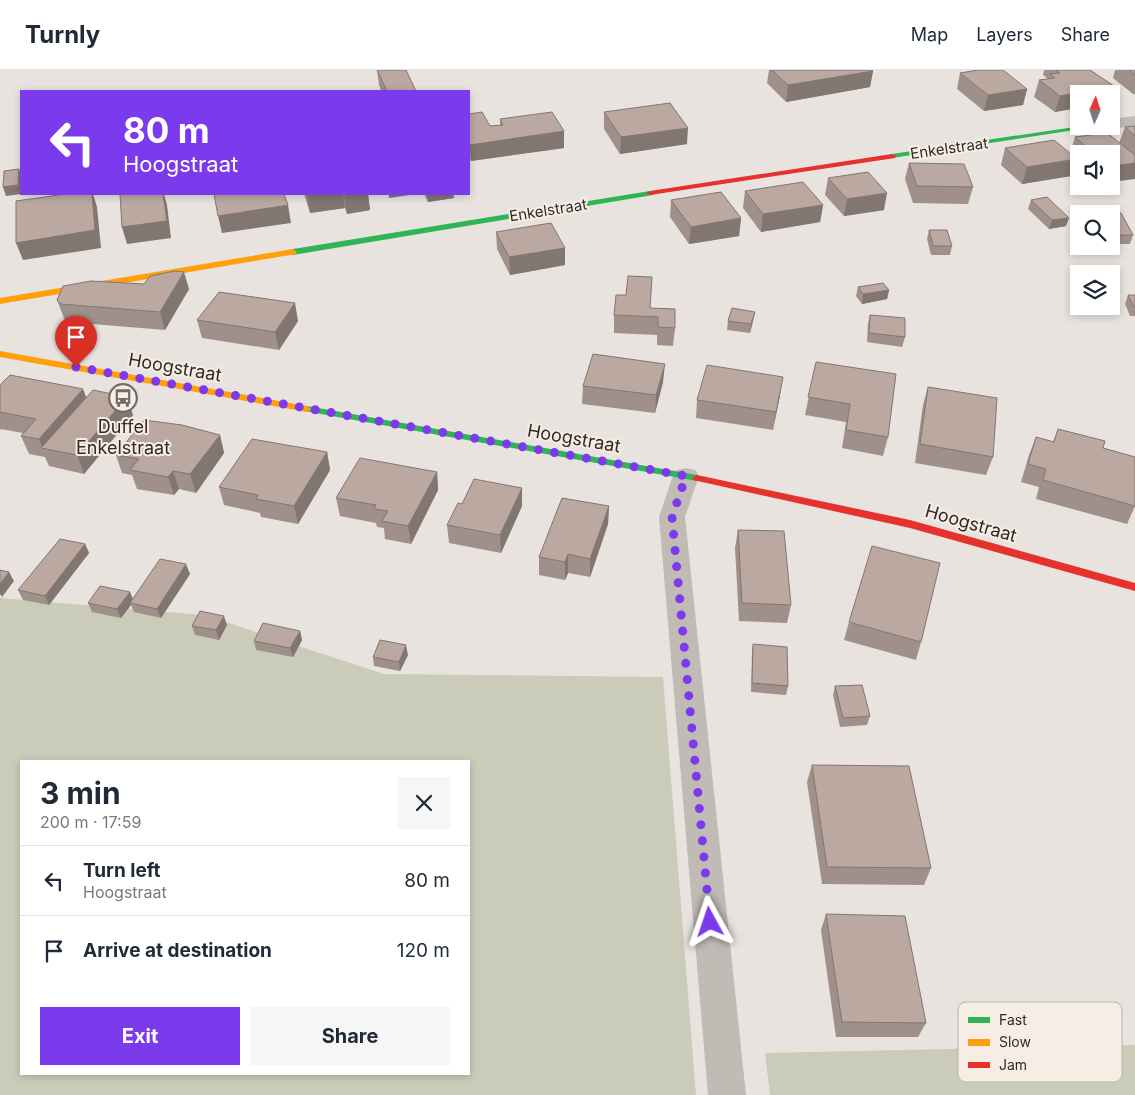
<!DOCTYPE html>
<html lang="en">
<head>
<meta charset="utf-8">
<style>
	:root { --surface:#fff; --page:#f6f6f7; --text:#1f2937; --muted:#747a83; --line:#e0e1e3; --accent:#7c3aed }
	body { margin:0; font-family:Inter,sans-serif; background:var(--page); color:var(--text); height:100vh; display:flex; flex-direction:column; font-size:19px; white-space:nowrap }
	* { box-sizing:border-box; margin:0 }
	p { font-size:16px; color:var(--muted) }
	.icon { flex:none; width:28px; height:28px; fill:none; stroke:currentColor; stroke-width:2; stroke-linecap:round; stroke-linejoin:round }
	.map { position:relative; flex:1; overflow:hidden }
	.side { position:absolute; left:20px; top:690px; width:450px; height:315px; display:flex; flex-direction:column; background:var(--surface); border-radius:0px; box-shadow:0 2px 8px #0003 }
	.side>* { flex:none }
	.hud { position:absolute; left:20px; top:20px; width:450px; height:105px; border-radius:0px; box-shadow:0 2px 8px #0003; background:#7c3aed; color:#fff; overflow:hidden }
	.needle { width:32px; rotate:3deg }
	.tools { position:absolute; left:1070px; top:15px; display:grid; gap:10px }
	.tools a { display:grid; place-items:center; width:50px; height:50px; border-radius:0px; background:var(--surface); box-shadow:0 2px 8px #0003; font-size:25px }
	.pin { position:absolute; display:grid; place-items:center; width:42px; height:42px; color:#fff; margin:-51px -21px; border-radius:50% 50% 50% 0; rotate:-45deg; box-shadow:0 0 5px #0007 }
	.pin .icon { rotate:45deg }
	.me { position:absolute; width:55px; margin:-28px; rotate:355deg; stroke-linejoin:round; filter:drop-shadow(0 0 4px #0008) }
	.turn { display:flex; align-items:center; gap:18px; height:105px; padding:0 20px; font-size:22px }
	.turn .icon { width:65px; height:65px; stroke-width:2.5 }
	.turn b { display:block; font-size:35px; line-height:42px }
	.round { display:grid; place-items:center; flex:none; width:52px; height:52px; border-radius:0px; background:var(--page) }
	.headline { display:flex; align-items:center; justify-content:space-between; height:85px; padding:0 20px }
	h1 { font-size:30px; font-weight:700; line-height:38px }
	.action { display:flex; gap:10px; margin-top:auto; padding:10px 20px }
	.action a { flex:1; height:58px; border-radius:0px; background:var(--accent); color:#fff; font-size:20px; font-weight:700; line-height:58px; text-align:center }
	.action a+a { background:var(--page); color:var(--text) }
	ul { padding:0; list-style:none }
	li { display:flex; align-items:center; gap:15px; height:70px; padding:0 20px; border-top:1px solid var(--line) }
	li div { flex:1 }
	li b { display:block; font-size:19px }
	li em { font-style:normal }
	header { display:flex; align-items:center; gap:30px; box-sizing:border-box; height:70px; padding:0 25px; background:var(--surface); border-bottom:1px solid var(--line) }
	header strong { font-size:24px }
	nav { display:flex; gap:28px; margin-inline-start:auto; font-size:18px }
	.map>svg:first-child { display:block }
</style>
</head>
<body>
<header>
<strong>Turnly</strong>
<nav><a>Map</a><a>Layers</a><a>Share</a></nav>
</header>
<div class="map">
<svg width="1135" height="1025" viewBox="0 0 1135 1025">
	<rect width="100%" height="100%" fill="#e8e3de"/>
	<g fill="#caccb9" fill-rule="evenodd">
		<path d="M0 528 204 545 384 604 663 607 696 1025H0ZM21 691H469V1004H21Z"/>
		<polygon points="1135,975 1135,1025 770,1025 765,983"/>
	</g>
	<g fill="none" stroke-linecap="round" stroke-linejoin="round">
		<g fill="#c1bbb6" fill-rule="evenodd">
			<polygon points="1135,46 1135,56 1111,59 1104,56 1111,56 1111,49"/>
			<polygon points="686,398 695,400 699,406 685,447 746,1025 708,1025 659,447 673,406 677,400"/>
		</g>
		<g fill="#30b455" fill-rule="evenodd">
			<polygon points="1081,56 1101,56 892,88 888,86 892,84"/>
			<polygon points="650,121 654,123 653,125 293,185 289,182 293,179"/>
			<polygon points="307,336 697,405 702,408 697,411 304,341 302,339"/>
		</g>
		<g fill="#ff9f0a" fill-rule="evenodd">
			<polygon points="293,179 297,182 296,184 0,234 0,228"/>
			<polygon points="0,281 307,336 312,339 307,342 0,287"/>
		</g>
		<g fill="#e5322d" fill-rule="evenodd">
			<polygon points="892,84 896,86 895,88 650,125 646,123 650,121"/>
			<polygon points="697,405 910,450 1135,513 1135,521 910,458 693,410 692,408"/>
		</g>
	</g>
	<g fill="#a0908a">
		<polygon points="377,0 416,21 381,21 379,15"/>
		<polygon points="769,0 872,0 873,1 870,17 786,32 767,13"/>
		<polygon points="1044,0 1090,0 1114,16 1111,25 1111,24 1055,42 1034,27 1039,10 1048,9 1043,5"/>
		<polygon points="1115,0 1135,0 1135,24 1133,24 1113,8"/>
		<polygon points="960,3 1027,19 1023,35 984,41 957,19"/>
		<polygon points="604,42 687,74 620,84 604,59"/>
		<polygon points="469,44 490,56 500,55 500,49 564,78 471,91 469,87"/>
		<polygon points="1135,56 1135,109 1111,84 1079,84 1079,92 1077,90 1071,106 1022,114 1001,95 1005,78 1070,83 1075,67 1119,73 1125,57"/>
		<polygon points="909,93 973,117 968,134 913,133 905,109"/>
		<polygon points="828,108 884,140 844,146 825,125"/>
		<polygon points="745,121 823,135 820,152 761,162 743,138"/>
		<polygon points="304,124 368,124 370,140 347,144 345,138 310,143"/>
		<polygon points="424,124 453,124 454,128 428,132"/>
		<polygon points="671,130 741,148 739,166 689,174 670,147"/>
		<polygon points="1031,130 1066,156 1049,159 1028,139"/>
		<polygon points="1108,143 1121,143 1133,165 1130,174 1116,174 1111,164 1111,144 1108,144"/>
		<polygon points="929,160 952,176 950,185 931,185 927,169"/>
		<polygon points="496,162 565,178 565,195 510,205 497,179"/>
		<polygon points="858,217 889,220 887,229 862,234 856,226"/>
		<polygon points="189,219 165,260 68,252 64,248 57,230"/>
		<polygon points="1128,225 1135,225 1135,246 1130,246 1125,234"/>
		<polygon points="650,238 675,258 673,276 657,275 657,265 614,263 614,245"/>
		<polygon points="870,245 905,267 902,277 867,272 868,254"/>
		<polygon points="197,250 298,251 279,280 202,268"/>
		<polygon points="728,251 753,251 750,263 727,260"/>
		<polygon points="816,292 888,367 883,386 842,378 846,352 805,345"/>
		<polygon points="663,312 655,343 582,334 583,316"/>
		<polygon points="0,315 86,327 133,345 84,404 49,396 45,387 29,384 21,366 23,363 1,359 0,360"/>
		<polygon points="928,317 993,387 986,405 915,393 923,335"/>
		<polygon points="780,325 773,360 696,348 697,330"/>
		<polygon points="1058,359 1103,378 1135,387 1135,436 1127,454 1036,429 1039,417 1021,412 1029,385 1036,367 1053,372"/>
		<polygon points="220,365 224,383 196,423 179,419 174,425 137,419 132,405 122,403 116,385"/>
		<polygon points="327,382 330,400 298,454 261,447 260,443 224,435 219,417"/>
		<polygon points="437,402 438,420 411,474 385,469 384,458 377,457 376,453 340,446 336,428"/>
		<polygon points="522,418 522,436 501,483 449,473 447,455 462,434"/>
		<polygon points="609,436 608,454 590,507 568,503 565,510 539,505 539,487"/>
		<polygon points="738,460 791,535 787,553 739,551 735,478"/>
		<polygon points="85,474 89,483 49,535 23,530 18,520"/>
		<polygon points="190,504 161,548 134,542 131,535 121,548 92,542 88,533 130,522 133,530"/>
		<polygon points="849,552 921,572 916,590 844,570"/>
		<polygon points="227,555 219,570 195,565 192,556"/>
		<polygon points="300,561 302,570 293,587 256,580 254,571"/>
		<polygon points="753,574 788,616 786,625 751,622 752,583"/>
		<polygon points="408,585 400,601 374,596 373,587"/>
		<polygon points="835,616 870,646 867,655 840,657 833,625"/>
		<polygon points="812,695 931,798 924,815 822,814 807,712"/>
		<polygon points="826,844 926,953 918,967 836,967 821,860"/>
		<polygon points="1004,948 1070,977 1064,984 1008,986 999,955"/>
	</g>
	<g fill="#827671">
		<polygon points="873,1 870,17 786,32 788,15"/>
		<polygon points="1114,16 1111,25 1111,24 1079,24 1079,38 1055,42 1060,26"/>
		<polygon points="1027,19 1023,35 984,41 988,25"/>
		<polygon points="688,58 687,74 620,84 621,67"/>
		<polygon points="564,61 564,78 471,91 470,75"/>
		<polygon points="1077,89 1071,106 1022,114 1027,97"/>
		<polygon points="1135,93 1135,109 1111,112 1111,96"/>
		<polygon points="19,99 21,105 21,124 6,126 3,117"/>
		<polygon points="887,123 884,140 844,146 847,129"/>
		<polygon points="92,124 93,124 97,137 101,178 23,190 16,173"/>
		<polygon points="163,124 164,124 167,135 171,168 127,174 122,157"/>
		<polygon points="321,124 343,124 345,138 310,143 307,126"/>
		<polygon points="363,124 368,124 370,140 347,144 344,126"/>
		<polygon points="389,124 416,124 389,128"/>
		<polygon points="427,124 453,124 454,128 428,132"/>
		<polygon points="288,135 291,153 222,163 218,146"/>
		<polygon points="823,135 820,152 761,162 763,144"/>
		<polygon points="741,148 739,166 689,174 691,157"/>
		<polygon points="1069,148 1066,156 1049,159 1052,150"/>
		<polygon points="565,178 565,195 510,205 509,187"/>
		<polygon points="184,202 189,219 165,260 160,242"/>
		<polygon points="889,220 887,229 862,234 863,224"/>
		<polygon points="295,233 298,251 279,280 275,262"/>
		<polygon points="755,242 753,251 750,263 751,254"/>
		<polygon points="665,294 663,312 655,343 656,325"/>
		<polygon points="783,307 780,325 773,360 776,342"/>
		<polygon points="83,319 90,337 43,379 39,369"/>
		<polygon points="127,327 133,345 84,404 77,385"/>
		<polygon points="220,365 224,383 196,423 190,404"/>
		<polygon points="327,382 330,400 298,454 294,436"/>
		<polygon points="173,401 179,419 174,425 168,407"/>
		<polygon points="437,402 438,420 411,474 408,456"/>
		<polygon points="522,418 522,436 501,483 500,465"/>
		<polygon points="609,436 608,454 590,507 590,489"/>
		<polygon points="85,474 89,483 49,535 45,526"/>
		<polygon points="568,484 568,503 565,510 565,492"/>
		<polygon points="186,494 190,504 161,548 157,539"/>
		<polygon points="9,502 14,511 2,527 0,524 0,514"/>
		<polygon points="130,522 134,532 130,533 131,535 121,548 117,539"/>
		<polygon points="224,546 227,555 219,570 216,560"/>
		<polygon points="300,561 302,570 293,587 290,578"/>
		<polygon points="406,575 408,585 400,601 399,592"/>
	</g>
	<g fill="#baa8a1" stroke="#827671">
		<polygon points="377,0 406,0 416,21 387,21"/>
		<polygon points="772,0 872,0 873,1 788,15"/>
		<polygon points="978,0 1003,0 1027,19 988,25 960,3"/>
		<polygon points="1056,0 1090,0 1114,16 1060,26 1039,10 1055,8 1050,4 1060,3"/>
		<polygon points="1129,0 1135,0 1135,5"/>
		<polygon points="670,33 688,58 621,67 604,42"/>
		<polygon points="482,42 490,56 503,55 500,49 552,42 564,61 470,75 469,73 469,44"/>
		<polygon points="1135,56 1135,66 1125,57"/>
		<polygon points="1107,63 1135,85 1135,93 1111,96 1111,84 1095,84 1075,67"/>
		<polygon points="1054,70 1077,89 1027,97 1005,78"/>
		<polygon points="909,93 964,94 973,117 917,116"/>
		<polygon points="19,99 18,115 3,117 4,101"/>
		<polygon points="868,102 887,123 847,129 828,108"/>
		<polygon points="803,112 823,135 763,144 745,121"/>
		<polygon points="721,122 741,148 691,157 671,130"/>
		<polygon points="66,124 92,124 95,160 16,173 16,131"/>
		<polygon points="120,124 163,124 167,151 122,157"/>
		<polygon points="214,124 284,124 288,135 218,146"/>
		<polygon points="307,124 321,124 307,126"/>
		<polygon points="344,124 363,124 344,126"/>
		<polygon points="1047,127 1069,148 1052,150 1031,130"/>
		<polygon points="1108,143 1121,143 1133,165 1120,165 1111,149 1111,144"/>
		<polygon points="551,153 565,178 509,187 496,162"/>
		<polygon points="929,160 947,160 952,176 933,176"/>
		<polygon points="175,201 184,202 160,242 61,234 57,230 63,216 91,211 144,214 150,206"/>
		<polygon points="628,206 652,207 650,238 675,239 675,258 658,257 658,247 614,245 616,225 626,225"/>
		<polygon points="883,213 889,220 863,224 858,217"/>
		<polygon points="219,222 295,233 275,262 197,250"/>
		<polygon points="1128,225 1135,225 1135,237 1134,237"/>
		<polygon points="732,238 755,242 751,254 728,251"/>
		<polygon points="870,245 905,248 905,267 869,263"/>
		<polygon points="593,284 665,294 656,325 583,316"/>
		<polygon points="816,292 896,304 888,367 846,360 850,334 808,327"/>
		<polygon points="707,295 783,307 776,342 697,330"/>
		<polygon points="10,305 83,319 39,369 21,366 36,349 0,342 0,315"/>
		<polygon points="928,317 997,328 993,387 920,374"/>
		<polygon points="93,320 127,327 77,385 41,378"/>
		<polygon points="144,350 182,355 220,365 190,404 173,401 168,407 130,400 139,389 116,385"/>
		<polygon points="1058,359 1105,371 1103,378 1135,387 1135,436 1043,410 1046,399 1028,394 1036,367 1054,372"/>
		<polygon points="252,369 327,382 294,436 256,429 258,425 219,417"/>
		<polygon points="360,388 437,402 408,456 382,451 388,441 374,439 376,435 336,428"/>
		<polygon points="474,409 522,418 500,465 447,455 458,433 462,434"/>
		<polygon points="562,428 609,436 590,489 568,484 565,492 539,487"/>
		<polygon points="738,460 784,461 791,535 742,533"/>
		<polygon points="60,469 85,474 45,526 18,520"/>
		<polygon points="872,476 940,493 921,572 849,552"/>
		<polygon points="160,489 186,494 157,539 130,533"/>
		<polygon points="0,500 9,502 0,514"/>
		<polygon points="100,516 130,522 117,539 88,533"/>
		<polygon points="200,541 224,546 216,560 192,556"/>
		<polygon points="263,553 300,561 290,578 254,571"/>
		<polygon points="380,570 406,575 399,592 373,587"/>
		<polygon points="753,574 787,577 788,616 752,613"/>
		<polygon points="862,615 870,646 843,648 835,616"/>
		<polygon points="812,695 909,696 931,798 827,797"/>
		<polygon points="826,844 905,846 926,953 842,952"/>
	</g>
	<g fill="none" stroke-linecap="round" stroke-linejoin="round">
		<polyline stroke="#7c3aed" stroke-width="9" stroke-dasharray="0 16.2" points="76,297 686,406 672,447 710,852"/>
	</g>
	<defs>
		<symbol id="bus-ring" viewBox="-11 -11 22 22"><circle r="9.5" fill="#f6ede4" stroke="#716a66" stroke-width="1.5"/><path d="M-5-6H5V4H4V6H2V4H-2V6H-4V4H-5ZM-3.5-4V0h7V-4ZM-3.5 1.2v1.5H-2V1.2ZM2 1.2v1.5H3.5V1.2Z" fill="#716a66"/></symbol>
	</defs>
	<g fill-rule="evenodd">
		<use href="#bus-ring" x="107" y="312" width="32" height="32"/>
	</g>
	<g text-anchor="middle" dominant-baseline="central" stroke-width="4" stroke-linejoin="round" paint-order="stroke">
		<g font-size="15" fill="#312926" stroke="#f6ede4">
			<text transform="translate(949 78) rotate(-8)">Enkelstraat</text>
			<text transform="translate(548 140) rotate(-9)">Enkelstraat</text>
		</g>
		<g font-size="18" fill="#312926" stroke="#f6ede4">
			<text transform="translate(175 297) rotate(10)">Hoogstraat</text>
			<text transform="translate(574 368) rotate(10)">Hoogstraat</text>
			<text transform="translate(971 453) rotate(16)">Hoogstraat</text>
		</g>
		<g font-size="18" fill="#312926" stroke="#f6ede4">
			<text x="123" y="356">Duffel<tspan x="123" dy="21">Enkelstraat</tspan></text>
		</g>
	</g>
	<rect x="958" y="932" width="164" height="80" rx="8" fill="#f6ede4" stroke="#bbb2ab" stroke-width="1"/>
	<rect x="968" y="947" width="22" height="6" fill="#30b455"/>
	<rect x="968" y="969" width="22" height="7" fill="#ff9f0a"/>
	<rect x="968" y="992" width="22" height="6" fill="#e5322d"/>
	<g font-size="14" fill="#312926">
		<text x="999" y="955">Fast</text>
		<text x="999" y="977">Slow</text>
		<text x="999" y="1000">Jam</text>
	</g>
</svg>
<div class="tools">
<a><svg class="needle" viewBox="-14 -14 28 28"><path d="M0-13l5 13h-10z" fill="#e53935"/><path d="M0 13l5-13h-10z" fill="#747a83"/></svg></a>
<a><svg class="icon" aria-label="sound" viewBox="0 0 24 24"><path d="M4 9h4l5-4v14l-5-4H4zM17 9q2 3 0 6"/></svg></a>
<a><svg class="icon" aria-label="search" viewBox="0 0 24 24"><circle cx="10" cy="10" r="6"/><path d="M15 15l6 6"/></svg></a>
<a><svg class="icon" aria-label="layers" viewBox="0 0 24 24"><path d="M12 4l9 5-9 5-9-5zM3 14l9 5 9-5"/></svg></a>
</div>
<div class="pin" style="left:76px;top:297px;background:#d93025"><svg class="icon" aria-label="arrive" viewBox="0 0 24 24"><path d="M6 21V4h12l-3 4 3 4H6"/></svg></div>
<svg class="me" style="left:710px;top:852px" viewBox="-20 -20 40 40"><path d="M0-17L14 15 0 8-14 15z" fill="#7c3aed" stroke="#fff" stroke-width="4"/></svg>
<div class="hud">
<div class="turn"><svg class="icon" aria-label="left" viewBox="0 0 24 24"><path d="M17 20v-9H6M10 6l-5 5 5 5"/></svg><div><b>80 m</b>Hoogstraat</div></div>
</div>
<section class="side">
<div class="headline"><div><h1>3 min</h1><p>200 m · 17:59</p></div><a class="round"><svg class="icon" aria-label="close" viewBox="0 0 24 24"><path d="M6 6l12 12M18 6L6 18"/></svg></a></div>
<ul>
<li><svg class="icon" aria-label="left" viewBox="0 0 24 24"><path d="M17 20v-9H6M10 6l-5 5 5 5"/></svg><div><b>Turn left</b><p>Hoogstraat</p></div><em>80 m</em></li>
<li><svg class="icon" aria-label="arrive" viewBox="0 0 24 24"><path d="M6 21V4h12l-3 4 3 4H6"/></svg><div><b>Arrive at destination</b></div><em>120 m</em></li>
</ul>
<div class="action"><a>Exit</a><a>Share</a></div>
</section>
</div>
</body>
</html>
